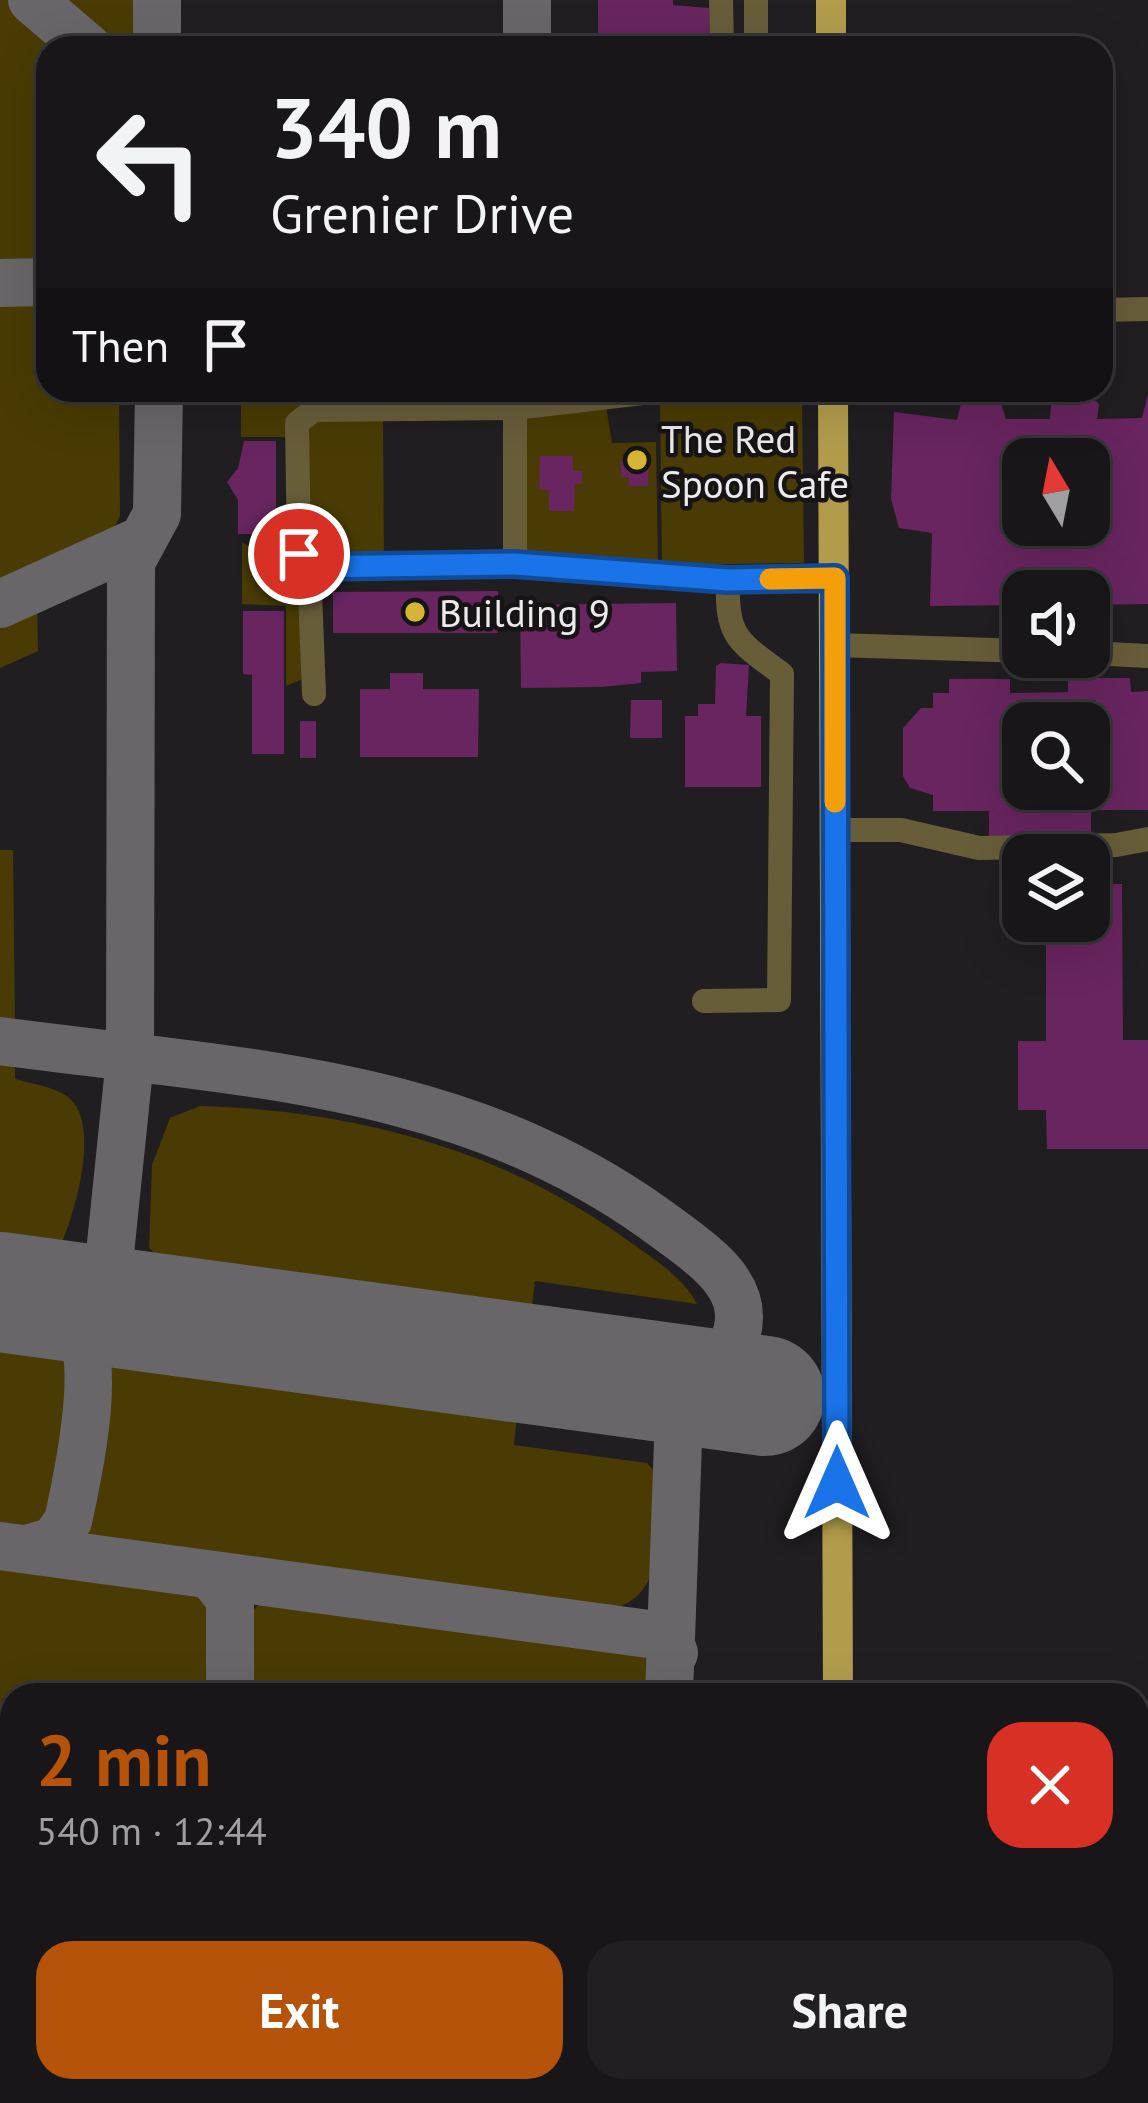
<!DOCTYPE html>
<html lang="en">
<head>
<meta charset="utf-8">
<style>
	:root { --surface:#181618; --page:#211f21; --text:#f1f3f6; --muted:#9f9fa2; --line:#363537; --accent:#b45309 }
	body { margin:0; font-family:"PT Sans",sans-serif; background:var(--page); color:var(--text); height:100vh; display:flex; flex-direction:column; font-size:45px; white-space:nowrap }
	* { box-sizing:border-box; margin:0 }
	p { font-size:39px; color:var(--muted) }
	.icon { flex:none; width:66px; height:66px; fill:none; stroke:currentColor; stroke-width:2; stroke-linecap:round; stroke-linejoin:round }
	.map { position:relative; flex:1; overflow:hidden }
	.sheet { position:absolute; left:0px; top:1683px; width:1149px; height:420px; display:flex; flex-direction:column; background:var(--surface); border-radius:36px 36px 0 0; box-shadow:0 12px 48px #0002,0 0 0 3px var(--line) }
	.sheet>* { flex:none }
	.banner { position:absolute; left:36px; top:36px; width:1077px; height:366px; border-radius:36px; box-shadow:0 12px 48px #0002,0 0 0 3px var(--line); background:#181618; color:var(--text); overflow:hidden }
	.needle { width:78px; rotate:350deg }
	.buttons { position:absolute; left:1002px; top:438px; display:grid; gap:24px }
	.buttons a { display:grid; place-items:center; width:108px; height:108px; border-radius:24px; background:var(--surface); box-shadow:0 12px 48px #0002,0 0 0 3px var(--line); font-size:60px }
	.pin { position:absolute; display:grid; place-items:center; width:102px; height:102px; color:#fff; margin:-51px; border:6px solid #fff; border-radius:50%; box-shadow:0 3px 12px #0007 }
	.me { position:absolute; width:132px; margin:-66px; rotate:0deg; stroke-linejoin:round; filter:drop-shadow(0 0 9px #0008) }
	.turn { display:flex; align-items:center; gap:42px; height:252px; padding:0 36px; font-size:54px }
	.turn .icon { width:156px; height:156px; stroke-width:2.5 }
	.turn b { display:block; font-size:84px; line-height:102px }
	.then { display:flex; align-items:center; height:114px; padding:0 36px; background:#0003; gap:24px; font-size:45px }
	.round { display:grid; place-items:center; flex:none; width:126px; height:126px; border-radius:36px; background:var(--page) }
	.head { display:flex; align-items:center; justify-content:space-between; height:204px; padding:0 36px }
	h1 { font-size:72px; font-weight:600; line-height:90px; color:var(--accent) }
	.button { display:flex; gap:24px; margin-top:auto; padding:24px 36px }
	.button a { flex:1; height:138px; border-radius:36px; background:var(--accent); color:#fff; font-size:48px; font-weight:600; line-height:138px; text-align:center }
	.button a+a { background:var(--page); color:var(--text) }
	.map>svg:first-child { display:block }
</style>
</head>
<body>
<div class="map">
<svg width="1148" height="2103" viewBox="0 0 1148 2103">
	<rect width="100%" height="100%" fill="#201e20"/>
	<g fill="#493b03">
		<polygon points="0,0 141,0 141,48 48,48 48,390 119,390 120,516 114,528 106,539 0,585"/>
		<polygon points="605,400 612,443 656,442 658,565 520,558 520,412"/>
		<polygon points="802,400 804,563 662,565 660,402"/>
		<polygon points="302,403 292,437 241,437 241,404"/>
		<polygon points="316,414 383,414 384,561 312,562 304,551 301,425"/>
		<polygon points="242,542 302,580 303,679 286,686 286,606 242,604"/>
		<polygon points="37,606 38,651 0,668 0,622"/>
		<polygon points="0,850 13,850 15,1022 0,1025"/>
		<path d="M0 1060 15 1068V1079C32 1084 53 1086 68 1097 101 1123 76 1208 63 1240L45 1248 43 1254 0 1248Z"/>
		<path d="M200 1106C352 1110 498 1148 623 1237 649 1256 682 1275 697 1304L535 1281 530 1322 176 1272 149 1248 152 1165 170 1118Z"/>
		<polygon points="0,1335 65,1344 71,1353 54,1511 48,1529 36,1538 0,1533"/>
		<path d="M120 1351 518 1405 514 1445 647 1463 654 1471C654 1537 675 1608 587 1613L93 1545C77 1523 100 1370 120 1351Z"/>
		<polygon points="0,1559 201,1585 212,1594 217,1695 12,1695 12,1969 0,1970"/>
		<polygon points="265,1598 650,1646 654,1695 244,1695 247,1617"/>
	</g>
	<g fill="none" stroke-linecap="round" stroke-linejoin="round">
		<g stroke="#686668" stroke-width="48">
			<polyline points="32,0 88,48"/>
			<polyline points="157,0 157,48"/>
			<polyline points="527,0 527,48"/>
			<polyline points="0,283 48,282"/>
			<polyline points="159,390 157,514 131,562 130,1059 109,1263 126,1294 152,1310 321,1336"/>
			<polyline points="0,604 142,540"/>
			<path d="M0 1041C238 1073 467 1078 667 1228 695 1249 739 1277 739 1316 740 1362 691 1373 679 1413L669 1695"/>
			<path d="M0 1294C25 1298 52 1299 71 1317 106 1352 78 1475 68 1521L54 1541 27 1549"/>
			<polyline points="501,1360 663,1379 699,1362 736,1365 747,1388 738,1407 718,1415 700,1408 685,1388 627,1380"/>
			<polyline points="0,1546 656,1635 670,1643 674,1653"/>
			<polyline points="211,1575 230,1599 230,1695"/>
			<polyline points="0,1982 12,1982"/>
			<polyline points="232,2091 232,2103"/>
		</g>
		<polyline stroke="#686668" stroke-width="120" points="0,1292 765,1396"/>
	</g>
	<g fill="#68255f" fill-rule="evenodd">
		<polygon points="598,0 673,0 673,5 709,8 710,48 598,48"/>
		<rect x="246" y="390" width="46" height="12"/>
		<rect x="325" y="390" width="140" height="9"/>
		<path d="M1148 394V604L1089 605V591H1023V605L930 606 932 533 899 528 891 499 894 412 957 420 962 399 999 397 1006 419H1050L1051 405 1058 397H1091L1099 404 1097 419 1142 418ZM1023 459H1089V525H1023Z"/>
		<polygon points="244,441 276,441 276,534 238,534 238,500 227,482 238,468"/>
		<polygon points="629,453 649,453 648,486 629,486 629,477 621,477 621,461 629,461"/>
		<polygon points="540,456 573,456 573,471 582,471 582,484 575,484 574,511 549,511 549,490 539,489"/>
		<polygon points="498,591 498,633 333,633 333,592"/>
		<polygon points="676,603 677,671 641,672 641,683 601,687 521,688 520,605"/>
		<polygon points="243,611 284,611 284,754 252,754 252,675 243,674"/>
		<polygon points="721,663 749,665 746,716 761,716 761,787 685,787 685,716 698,716 698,704 715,704 716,666"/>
		<polygon points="390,673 423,673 423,689 479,689 478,757 360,757 360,689 390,689"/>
		<path d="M1068 678H1130L1131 692 1148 691V810H1091V843H989V811H933V795L910 788 903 776V728L921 708H933V693H949V679H1010V693L1068 692ZM1023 723H1089V789H1023Z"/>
		<polygon points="631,700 662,700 662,738 630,738"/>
		<rect x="300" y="721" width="16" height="37"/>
		<polygon points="1089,884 1122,884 1123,1040 1148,1040 1148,1149 1047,1149 1046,1110 1018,1110 1018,1041 1046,1041 1046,921 1089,921"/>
		<rect x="35" y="2091" width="41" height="12"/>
		<rect x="86" y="2091" width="115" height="12"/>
		<rect x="265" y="2091" width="33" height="12"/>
		<polygon points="485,2091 518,2091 519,2103 485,2103"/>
	</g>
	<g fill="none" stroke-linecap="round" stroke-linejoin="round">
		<g stroke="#685d39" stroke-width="24">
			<polyline points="721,0 722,48"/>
			<polyline points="756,48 756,0"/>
			<polyline points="1101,310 1148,309"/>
			<polyline points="668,390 515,408 314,410 297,423 299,554 309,567 515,564 728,580 835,578"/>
			<polyline points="515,408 515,564"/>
			<polyline points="309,567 314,694"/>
			<polyline points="835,645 1023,651"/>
			<polyline points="1089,653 1148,656"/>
			<polyline points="835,830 901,830 979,848 1116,845 1148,839"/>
			<path d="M704 1001 779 1000 782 674C738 641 726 638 728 580"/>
		</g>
		<g stroke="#b29c4c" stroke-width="30">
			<polyline points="831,0 831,48"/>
			<polyline points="833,390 838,1695"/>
			<polyline points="839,2091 839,2103"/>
		</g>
	</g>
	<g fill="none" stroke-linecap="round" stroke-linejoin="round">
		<defs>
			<polyline id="route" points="299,554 309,567 515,564 728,580 835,578 837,1483"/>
		</defs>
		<use href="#route" stroke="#114b97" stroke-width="30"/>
		<use href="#route" stroke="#1a73e8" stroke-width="21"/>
		<polyline stroke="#f59e0b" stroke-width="21" points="770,579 835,578 835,802"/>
	</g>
	<g fill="#d6b534" stroke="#171416" stroke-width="4.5">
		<circle cx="637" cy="460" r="12"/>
		<circle cx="415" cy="612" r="12"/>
	</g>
	<g text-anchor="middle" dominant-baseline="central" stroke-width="9" stroke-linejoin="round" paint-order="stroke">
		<g font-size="39" fill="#eceaec" stroke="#171416" text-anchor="start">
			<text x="661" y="438">The Red<tspan x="661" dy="45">Spoon Cafe</tspan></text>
			<text x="439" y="612">Building 9</text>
		</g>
	</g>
</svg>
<div class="buttons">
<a><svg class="needle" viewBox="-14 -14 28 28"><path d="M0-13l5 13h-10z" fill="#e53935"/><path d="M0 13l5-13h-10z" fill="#9f9fa2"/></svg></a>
<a><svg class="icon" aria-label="sound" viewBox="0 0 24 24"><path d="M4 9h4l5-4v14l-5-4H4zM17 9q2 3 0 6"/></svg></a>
<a><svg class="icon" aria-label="search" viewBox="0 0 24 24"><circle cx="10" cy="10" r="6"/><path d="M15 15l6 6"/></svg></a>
<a><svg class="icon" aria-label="layers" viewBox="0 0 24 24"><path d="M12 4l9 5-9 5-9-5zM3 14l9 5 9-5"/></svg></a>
</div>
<div class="pin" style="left:299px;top:554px;background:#d93025"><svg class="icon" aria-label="arrive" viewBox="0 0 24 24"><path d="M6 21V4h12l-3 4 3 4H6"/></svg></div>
<svg class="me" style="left:837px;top:1483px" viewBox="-20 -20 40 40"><path d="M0-17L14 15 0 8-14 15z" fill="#1a73e8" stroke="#fff" stroke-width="4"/></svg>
<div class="banner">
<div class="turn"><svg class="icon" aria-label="left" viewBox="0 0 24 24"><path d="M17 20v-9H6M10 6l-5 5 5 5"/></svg><div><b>340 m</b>Grenier Drive</div></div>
<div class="then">Then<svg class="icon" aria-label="arrive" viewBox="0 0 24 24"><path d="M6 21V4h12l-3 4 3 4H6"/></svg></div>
</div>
<section class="sheet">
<div class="head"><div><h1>2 min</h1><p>540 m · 12:44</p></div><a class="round" style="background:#d93025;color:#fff"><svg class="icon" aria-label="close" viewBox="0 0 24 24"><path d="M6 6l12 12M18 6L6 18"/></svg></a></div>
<div class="button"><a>Exit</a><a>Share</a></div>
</section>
</div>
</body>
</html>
